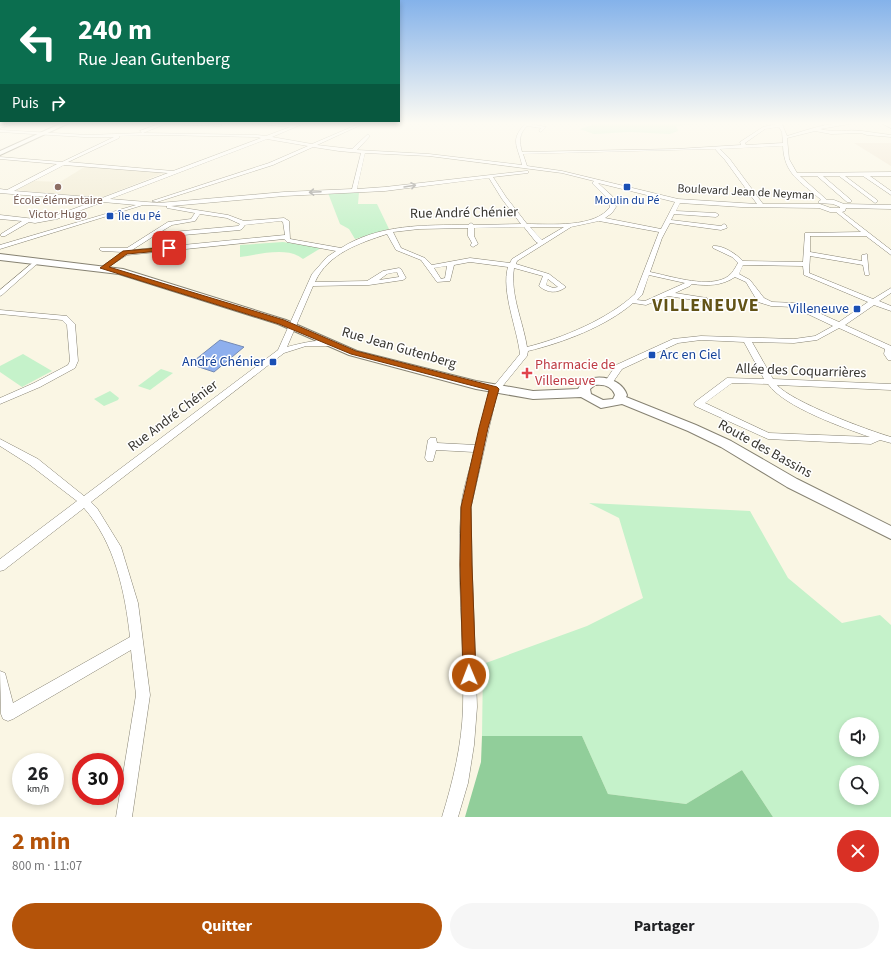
<!DOCTYPE html>
<html lang="fr">
<head>
<meta charset="utf-8">
<style>
	:root { --surface:#fff; --page:#f6f6f6; --text:#202124; --muted:#757577; --accent:#b45309 }
	body { margin:0; font-family:"Source Sans 3",sans-serif; background:var(--page); color:var(--text); height:100vh; display:flex; flex-direction:column; font-size:15px; white-space:nowrap }
	* { box-sizing:border-box; margin:0 }
	p { font-size:13px; color:var(--muted) }
	.icon { flex:none; width:22px; height:22px; fill:none; stroke:currentColor; stroke-width:2; stroke-linecap:round; stroke-linejoin:round }
	.map { position:relative; height:817px; overflow:hidden }
	.details { display:flex; flex-direction:column; background:var(--surface); flex:1 }
	.details>* { flex:none }
	.banner { position:absolute; left:0px; top:0px; width:400px; height:122px; box-shadow:0 2px 6px #0003; background:#0b6e4f; color:#fff; overflow:hidden }
	.fabs { position:absolute; left:839px; top:717px; display:grid; gap:8px }
	.fabs a { display:grid; place-items:center; width:40px; height:40px; border-radius:50%; background:var(--surface); box-shadow:0 2px 6px #0003; font-size:20px }
	.speed { position:absolute; left:12px; top:753px; display:flex; gap:8px; font-size:20px; font-weight:700; text-align:center }
	.speed>* { display:grid; place-content:center; width:52px; height:52px; border-radius:50%; background:var(--surface); box-shadow:0 2px 6px #0003; line-height:1 }
	.speed small { font-size:10px; font-weight:400 }
	.speed .limit { border:6px solid #d22; background:#fff; color:#111 }
	.pin { position:absolute; display:grid; place-items:center; width:34px; height:34px; color:#fff; margin:-17px; border-radius:8px; box-shadow:0 2px 6px #0006 }
	.me { position:absolute; width:44px; margin:-22px; rotate:359deg; stroke-linejoin:round; filter:drop-shadow(0 0 3px #0008) }
	.turn { display:flex; align-items:center; gap:14px; height:84px; padding:0 12px; font-size:18px }
	.turn .icon { width:52px; height:52px; stroke-width:2.5 }
	.turn b { display:block; font-size:28px; line-height:34px }
	.then { display:flex; align-items:center; height:38px; padding:0 12px; background:#0003; gap:8px; font-size:15px }
	.round { display:grid; place-items:center; flex:none; width:42px; height:42px; border-radius:21px; background:var(--page) }
	.overview { display:flex; align-items:center; justify-content:space-between; height:68px; padding:0 12px }
	h1 { font-size:24px; font-weight:700; line-height:30px; color:var(--accent) }
	.action { display:flex; gap:8px; margin-top:auto; padding:8px 12px }
	.action a { flex:1; height:46px; border-radius:24px; background:var(--accent); color:#fff; font-size:16px; font-weight:700; line-height:46px; text-align:center }
	.action a+a { background:var(--page); color:var(--text) }
	.map>svg:first-child { display:block }
</style>
</head>
<body>
<div class="map">
<svg width="891" height="817" viewBox="0 0 891 817">
	<rect width="100%" height="100%" fill="#faf6e4"/>
	<polygon fill="#f1e6d2" points="854,143 891,143 891,166"/>
	<polygon fill="#f1ebd3" points="86,166 166,172 100,198 16,190 34,181 60,182"/>
	<g fill="#c5f2ca" fill-rule="evenodd">
		<polygon points="598,123 611,124 613,123 694,123 696,124 676,126 678,131 670,134 630,132 594,134 580,129"/>
		<polygon points="359,192 358,204 377,204 389,229 355,239 349,229 340,224 328,193"/>
		<path d="M283 242 321 248 303 259C287 246 258 255 240 257V245Z"/>
		<polygon points="23,354 52,371 22,387 0,372 0,366"/>
		<polygon points="161,369 173,373 150,390 138,386"/>
		<polygon points="110,391 119,398 118,400 104,406 94,399"/>
		<path d="M589 503 750 511 788 578 842 623 880 615 891 625V817H773L742 770 686 804 608 794 582 736H482L483 664 587 626 643 598 619 518ZM846 724H872V750H846ZM846 772H872V798H846Z"/>
	</g>
	<polygon fill="#91ce9a" points="482,736 582,736 608,794 686,804 742,770 773,817 465,817 481,762"/>
	<polygon fill="#8eafed" stroke="#748ab4" points="220,340 244,347 214,372 190,364"/>
	<g fill="none" stroke-linecap="round" stroke-linejoin="round">
		<defs>
			<g id="minor">
				<polygon points="12,123 17,123 0,128 0,126"/>
				<path d="M161 123H186L222 125 220 126 165 124 143 133 257 135 266 136 290 127 260 124 258 123 294 125 305 123 272 137 312 144 361 123H365L317 145 352 149 368 134 370 136 357 150 429 154 522 165C518 146 509 140 526 123L546 127 541 132 539 131 541 128 527 126C519 134 519 141 522 152L676 149 741 145 740 142 763 127 777 124 776 123 782 124 787 136C807 130 834 120 855 123L820 129C835 133 848 129 862 131 872 132 881 134 891 135V137L867 135 861 133 831 134 815 131 787 138 789 159 797 173 891 172V176H870L891 191V195L863 176H845L877 200V202L875 203 839 176H823L851 200V202H847L817 176H800L827 200H834L844 204 891 205V209L846 208 845 211 842 212 891 250V255L866 236H810V252L862 261V255L867 254 869 275H865L863 265 810 256 809 273 873 299 891 288V293L879 301 891 306V311L874 305 845 325 891 346V360H888L884 354 885 349 839 328 817 340 794 343 752 342 773 379 891 384V390L777 385C792 402 867 430 891 437V443L880 440 871 444 768 439 695 406 694 404 695 402 727 378 764 379 744 342 701 340 678 343 622 369 611 385H605L604 383 616 365 673 339 701 336 794 339 815 336 833 326 793 307 771 306 758 302 746 282 735 277C722 286 707 286 692 284L690 286 675 293 707 298V302L668 296 646 305 633 303C607 326 562 343 528 351L527 356 497 393 471 507 472 565 477 707 474 745 468 783 458 817H442C453 781 462 745 463 707 465 641 456 574 461 509 462 491 470 470 474 452L436 450 433 461H427L425 458 428 440 430 438H436L437 443 476 445 489 392 520 354C517 328 501 291 508 267L470 262 454 265 450 281 437 282 421 260 396 250 387 234C360 243 328 253 315 282L367 281 383 271 399 268 401 269 406 278 403 280 369 285 313 286 287 347C298 344 328 336 337 344L336 346H306L284 353 91 502 97 508 121 547 138 603 150 695 132 817H116L136 695 131 650 13 719 8 721 3 719 1 714 0 671 5 673 13 703 130 637C125 592 115 543 84 508L4 570 0 571V559L77 501 30 465 0 446V439L38 459 84 496 278 350 312 274 327 257 336 251 287 242 284 239 127 255 105 269H101V267L123 252 102 251 100 250V248H127L168 222 191 219 195 213 167 208V206L143 205 0 249V245L136 205 103 202 57 219 35 223 29 222 5 236H1V234L22 221 0 219V215L35 219 54 216 95 201 0 193V189L7 190 57 164 0 159V157L62 162 114 137H84L0 132V130L88 135 142 133 140 131ZM779 127 782 132 783 143 746 145 745 143 765 129ZM160 135 257 137 261 138 173 171 68 162 119 138V136ZM267 139 308 146 269 163 152 201 157 202 273 165 313 147 339 151 361 153 352 189 284 192 159 203 110 199ZM783 146C784 174 800 181 819 198L821 200 819 201V203L833 204 840 207V208H831L820 204H763L729 158 720 149ZM715 149 725 160 757 204 678 199 562 171 527 166 523 154ZM365 153 429 156 562 173 594 181 592 183 607 198 610 207C595 228 551 224 527 224L506 197 493 177 528 173V171H526L385 187 357 189ZM64 165 168 173 102 198 14 191ZM489 178 502 199 521 224 474 225 471 223 468 225C425 225 379 224 341 248L290 239 289 221 284 218 244 221 228 215 171 206 284 196 385 191ZM598 183 675 202 661 229 605 218 612 213 616 207 612 196ZM680 203 741 207 819 208 830 212H836L861 232 805 233 803 262 743 261C736 254 723 245 713 246V248L732 257 738 263C734 270 731 276 723 279 703 287 670 276 650 272L662 238 670 223 721 230 727 228 726 225 724 224 721 226 671 220 674 214 716 217 719 215 716 213 676 211ZM200 214 227 218 240 224 238 226 172 232 162 231 172 225 195 221ZM281 221 283 222 285 235 132 250 157 234 172 236 240 230 242 229 245 225ZM599 221 659 232 635 294C608 319 563 338 527 347 523 321 510 295 514 268L543 276 539 286C547 293 557 294 566 287L549 274 516 264 517 261 571 227ZM524 227 536 242 538 243 512 259 510 263 470 258 432 265 425 258 401 248 393 232 419 229 468 228V236L472 243 470 245 473 247 478 244 474 236V228ZM530 227H564L542 240ZM743 265 803 266 804 275 868 302 839 322 797 303 772 302 764 298 750 280 739 274ZM447 266 445 278 441 279 434 268ZM397 272 399 277 379 280 387 274ZM649 275 685 283 645 301 637 300 642 295ZM548 279 558 287 553 288 546 285ZM732 383 768 384C784 407 844 428 870 437L769 433 705 403Z"/>
				<polygon points="881,123 885,123 891,125 891,128"/>
				<polygon points="36,260 38,261 38,263 2,295 0,296 0,290"/>
				<polygon points="0,310 67,316 75,324 78,361 75,368 40,387 0,404 0,398 34,383 68,365 70,361 67,325 62,320 0,314"/>
			</g>
			<g id="major">
				<polygon points="62,123 69,123 0,155 0,151"/>
				<path d="M0 254 123 269 286 320 357 351 476 381 533 391 578 389C588 370 621 376 627 395L626 397 696 425 731 441 797 479 891 526V539L787 487 721 447 688 431 622 404 601 408 581 397 533 399 476 389 349 355 278 324 119 274 0 260ZM595 385C603 384 612 386 615 395L613 399 603 400 591 394 590 389Z"/>
			</g>
		</defs>
		<use href="#minor" stroke="#868272" stroke-width="1"/>
		<use href="#major" stroke="#868272" stroke-width="2"/>
		<use href="#minor" fill="#fff" fill-rule="evenodd"/>
		<use href="#major" fill="#fff" fill-rule="evenodd"/>
	</g>
	<defs><path id="oneway-shaft" d="M-6 0H5M1.5-3L5.5 0L1.5 3" fill="none" stroke-width="1.6" stroke-linecap="round" stroke-linejoin="round"/></defs>
	<g stroke="#9b9a97">
		<use href="#oneway-shaft" transform="translate(410 186) rotate(-9)"/>
		<use href="#oneway-shaft" transform="translate(315 192) rotate(177)"/>
	</g>
	<linearGradient id="sky" x2="0" y2="1"><stop stop-color="#84b2ea"/><stop offset="0.52" stop-color="#fdfbf3"/><stop offset="1" stop-color="#fdfbf3" stop-opacity="0"/></linearGradient>
	<rect width="891" height="237" fill="url(#sky)"/>
	<polygon fill="#b45309" stroke="#753606" points="169,247 172,248 171,250 127,254 109,267 284,320 356,351 497,387 499,389 488,428 471,507 472,565 476,675 474,680 469,682 465,680 463,675 460,565 461,507 479,428 489,390 351,354 279,324 100,268 123,251"/>
	<circle fill="#8d6e63" stroke="#fff" stroke-width="1.5" cx="58" cy="187" r="4"/>
	<g fill="#1a4fb4" stroke="#fff" stroke-width="1.5">
		<rect x="623" y="183" width="8" height="8" rx="2"/>
		<rect x="106" y="212" width="8" height="8" rx="2"/>
		<rect x="853" y="305" width="8" height="8" rx="2"/>
		<rect x="648" y="351" width="8" height="8" rx="2"/>
		<rect x="269" y="358" width="8" height="8" rx="2"/>
	</g>
	<path fill="#e0444e" stroke="#fff" stroke-width="1.5" d="M525 367h4v4h4v4h-4v4h-4v-4h-4v-4h4z"/>
	<g text-anchor="middle" dominant-baseline="central" stroke-width="3" stroke-linejoin="round" paint-order="stroke">
		<g font-size="12" fill="#37352f" stroke="#fff">
			<text transform="translate(746 192) rotate(3)">Boulevard Jean de Neyman</text>
		</g>
		<g font-size="12" fill="#785e54" stroke="#fff">
			<text x="58" y="200">École élémentaire<tspan x="58" dy="14">Victor Hugo</tspan></text>
		</g>
		<g font-size="12" fill="#164399" stroke="#fff">
			<text x="627" y="200">Moulin du Pé</text>
			<text x="118" y="216" text-anchor="start">Île du Pé</text>
		</g>
		<g font-size="14" fill="#37352f" stroke="#fff">
			<text transform="translate(464 213) rotate(-1)">Rue André Chénier</text>
			<text transform="translate(399 348) rotate(16)">Rue Jean Gutenberg</text>
			<text transform="translate(801 371) rotate(2)">Allée des Coquarrières</text>
			<text transform="translate(173 416) rotate(-37)">Rue André Chénier</text>
			<text transform="translate(765 449) rotate(29)">Route des Bassins</text>
		</g>
		<g font-size="14" fill="#164399" stroke="#fff" text-anchor="end">
			<text x="849" y="309">Villeneuve</text>
			<text x="660" y="355" text-anchor="start">Arc en Ciel</text>
			<text x="265" y="362">André Chénier</text>
		</g>
		<g font-size="14" fill="#be3a42" stroke="#fff" text-anchor="start">
			<text x="535" y="365">Pharmacie de<tspan x="535" dy="16">Villeneuve</tspan></text>
		</g>
		<g font-size="18" font-weight="bold" letter-spacing="1" fill="#625316" stroke="#fff">
			<text x="706" y="305">VILLENEUVE</text>
		</g>
	</g>
</svg>
<div class="fabs">
<a><svg class="icon" aria-label="sound" viewBox="0 0 24 24"><path d="M4 9h4l5-4v14l-5-4H4zM17 9q2 3 0 6"/></svg></a>
<a><svg class="icon" aria-label="search" viewBox="0 0 24 24"><circle cx="10" cy="10" r="6"/><path d="M15 15l6 6"/></svg></a>
</div>
<div class="speed"><div>26<small>km/h</small></div><div class="limit">30</div></div>
<div class="pin" style="left:169px;top:248px;background:#d93025"><svg class="icon" aria-label="arrive" viewBox="0 0 24 24"><path d="M6 21V4h12l-3 4 3 4H6"/></svg></div>
<svg class="me" style="left:469px;top:675px" viewBox="-20 -20 40 40"><circle r="17" fill="#b45309" stroke="#fff" stroke-width="3"/><path d="M0-11L8 9 0 5-8 9z" fill="#fff"/></svg>
<div class="banner">
<div class="turn"><svg class="icon" aria-label="left" viewBox="0 0 24 24"><path d="M17 20v-9H6M10 6l-5 5 5 5"/></svg><div><b>240 m</b>Rue Jean Gutenberg</div></div>
<div class="then">Puis<svg class="icon" aria-label="right" viewBox="0 0 24 24"><path d="M7 20v-9h11M14 6l5 5-5 5"/></svg></div>
</div>
</div>
<section class="details">
<div class="overview"><div><h1>2 min</h1><p>800 m · 11:07</p></div><a class="round" style="background:#d93025;color:#fff"><svg class="icon" aria-label="close" viewBox="0 0 24 24"><path d="M6 6l12 12M18 6L6 18"/></svg></a></div>
<div class="action"><a>Quitter</a><a>Partager</a></div>
</section>
</body>
</html>
